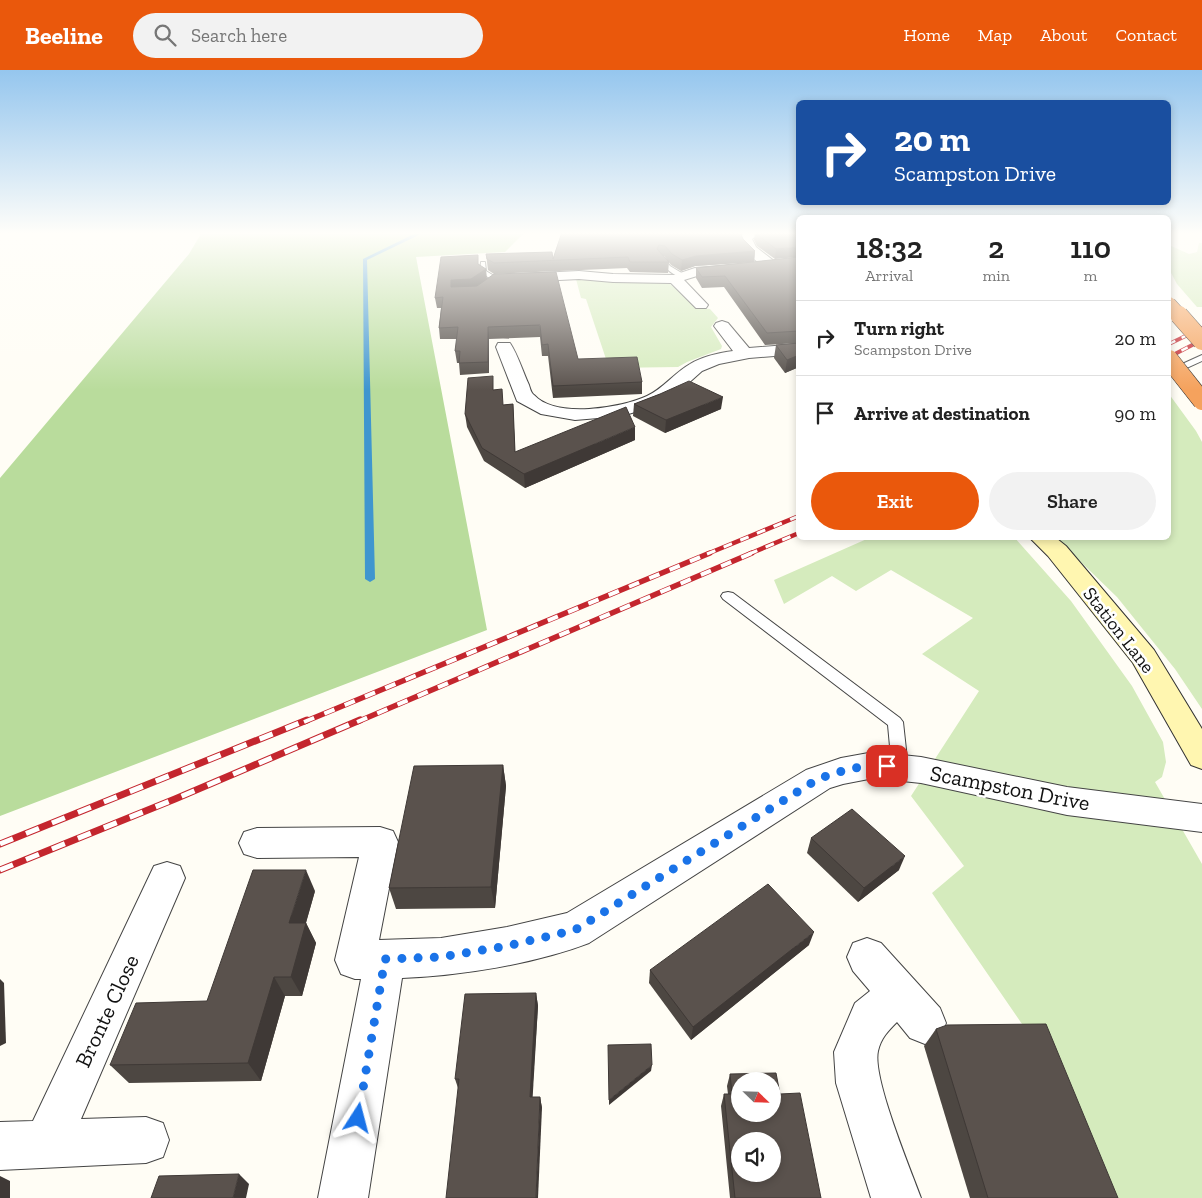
<!DOCTYPE html>
<html lang="en">
<head>
<meta charset="utf-8">
<style>
	:root { --surface:#fff; --page:#f2f2f2; --text:#222; --muted:#767676; --line:#e0e0e0; --accent:#ea580c }
	body { margin:0; font-family:"Zilla Slab",serif; background:var(--page); color:var(--text); height:100vh; display:flex; flex-direction:column; font-size:19px; white-space:nowrap }
	* { box-sizing:border-box; margin:0 }
	p { font-size:16px; color:var(--muted) }
	.icon { flex:none; width:28px; height:28px; fill:none; stroke:currentColor; stroke-width:2; stroke-linecap:round; stroke-linejoin:round }
	.map { position:relative; flex:1; overflow:hidden }
	.side { position:absolute; left:796px; top:145px; width:375px; height:325px; display:flex; flex-direction:column; background:var(--surface); border-radius:8px; box-shadow:0 2px 8px #0003 }
	.side>* { flex:none }
	.top-card { position:absolute; left:796px; top:30px; width:375px; height:105px; border-radius:8px; box-shadow:0 2px 8px #0003; background:#1a4fa0; color:#fff; overflow:hidden }
	.needle { width:32px; rotate:113deg }
	.tools { position:absolute; left:731px; top:1002px; display:grid; gap:10px }
	.tools a { display:grid; place-items:center; width:50px; height:50px; border-radius:50%; background:var(--surface); box-shadow:0 2px 8px #0003; font-size:25px }
	.pin { position:absolute; display:grid; place-items:center; width:42px; height:42px; color:#fff; margin:-21px; border-radius:10px; box-shadow:0 2px 8px #0006 }
	.me { position:absolute; width:55px; margin:-28px; rotate:9deg; stroke-linejoin:round; filter:drop-shadow(0 0 4px #0008) }
	.turn { display:flex; align-items:center; gap:18px; height:105px; padding:0 15px; font-size:22px }
	.turn .icon { width:65px; height:65px; stroke-width:2.5 }
	.turn b { display:block; font-size:35px; line-height:42px }
	.eta { display:flex; justify-content:space-evenly; align-items:center; height:85px; text-align:center }
	.eta b { font-size:30px; font-weight:600; line-height:35px }
	.button { display:flex; gap:10px; margin-top:auto; padding:10px 15px }
	.button a { flex:1; height:58px; border-radius:30px; background:var(--accent); color:#fff; font-size:20px; font-weight:600; line-height:58px; text-align:center }
	.button a+a { background:var(--page); color:var(--text) }
	ul { padding:0; list-style:none }
	li { display:flex; align-items:center; gap:15px; height:75px; padding:0 15px; border-top:1px solid var(--line) }
	li div { flex:1 }
	li b { display:block; font-size:19px }
	li em { font-style:normal }
	header { display:flex; align-items:center; gap:30px; box-sizing:border-box; height:70px; padding:0 25px; background:var(--accent); color:#fff }
	header strong { font-size:24px }
	nav { display:flex; gap:28px; margin-inline-start:auto; font-size:18px }
	.search { width:350px; height:45px; background:var(--page); display:flex; align-items:center; gap:12px; box-sizing:border-box; padding:0 18px; border-radius:28px; color:var(--muted); font-size:19px }
	.map>svg:first-child { display:block }
</style>
</head>
<body>
<header>
<strong>Beeline</strong>
<div class="search"><svg class="icon" aria-label="search" viewBox="0 0 24 24"><circle cx="10" cy="10" r="6"/><path d="M15 15l6 6"/></svg>Search here</div>
<nav><a>Home</a><a>Map</a><a>About</a><a>Contact</a></nav>
</header>
<div class="map">
<svg width="1202" height="1128" viewBox="0 0 1202 1128">
	<rect width="100%" height="100%" fill="#fffdf5"/>
	<g fill="#d5ebbd">
		<polygon points="1199,173 1202,173 1202,237 1197,237 1177,214 1169,199 1169,175 1189,184 1197,182"/>
		<path d="M578 208 668 213C682 221 695 239 710 239L718 248 711 257 722 276 721 279 687 292 678 297 609 298 586 229 581 228 576 209Z"/>
		<polygon points="1169,324 1196,361 1202,372 1202,639 1175,599 1117,527 1056,468 1169,468"/>
		<polygon points="869,468 1015,468 1071,531 1132,616 1163,672 1166,692 1162,707 1155,712 1202,794 1202,1128 1095,1128 1033,970 932,823 964,796 911,726 979,621 922,584 973,548 891,500 856,521 832,506 784,534 774,510"/>
	</g>
	<polygon fill="#b9dc9c" points="202,162 525,162 505,182 416,187 487,560 0,746 0,408 189,184"/>
	<g fill="none" stroke-linecap="round" stroke-linejoin="round">
		<polygon fill="#3f96cf" fill-rule="evenodd" points="418,162 425,162 367,190 375,509 370,512 365,509 363,189"/>
		<defs>
			<g id="lane">
				<path d="M659 187H663L670 196 685 205V207C674 208 664 197 658 188Z"/>
				<polygon points="481,192 485,192 486,201 499,209 485,218 481,216 491,209 480,202"/>
				<polygon points="1202,285 1202,291 1169,306 1169,300"/>
				<polygon points="728,522 733,523 900,648 903,652 908,698 906,703 900,704 894,703 892,698 888,655 723,529 721,526 723,523"/>
			</g>
			<g id="street">
				<path d="M745 162H762L752 169 756 177 774 191 799 188V196L697 206 684 210 708 235 706 238H696L671 213 613 212 579 209 520 212 513 208 520 204 579 201 613 204 674 205 695 198 759 193C750 186 741 179 739 167Z"/>
				<path d="M722 251 728 253 749 278 799 274V284L749 288 719 294 702 301 674 326 658 335 622 346 575 350 541 344 517 331 496 277 498 273H510C518 285 523 302 529 315 530 318 531 323 534 325 556 349 621 338 647 326 664 318 674 303 690 294 703 286 719 283 733 281L714 256 716 253Z"/>
				<path d="M874 682 921 687 1067 717 1202 734V762L1067 745 921 713 874 708 843 714 830 718 589 873C534 894 460 906 402 908L368 1128H318L361 909H355L341 904 335 890 359 787 257 788 244 784 239 773 244 762 257 758 380 757 393 761 398 772 379 870 441 868 507 857 567 843 806 700 841 688Z"/>
				<polygon points="167,792 180,796 185,808 81,1049 146,1047 163,1053 169,1070 163,1087 146,1093 0,1100 0,1052 33,1051 154,796"/>
				<path d="M867 868 881 873 940 938 946 953 940 968 925 974 910 968 897 952C888 961 881 968 878 981 872 1007 910 1098 921 1128H871L836 1013 834 982 855 933 870 921 853 901 847 887 853 873Z"/>
			</g>
			<polygon id="secondary" points="1030,468 1056,468 1066,476 1154,580 1202,659 1202,699 1191,695 1133,593 1048,486"/>
		</defs>
		<use href="#lane" stroke="#444" stroke-width="2"/>
		<use href="#street" stroke="#444" stroke-width="2"/>
		<use href="#secondary" stroke="#333" stroke-width="2"/>
		<use href="#lane" fill="#fff" fill-rule="evenodd"/>
		<use href="#street" fill="#fff" fill-rule="evenodd"/>
		<use href="#secondary" fill="#fff6b0" fill-rule="evenodd"/>
		<defs>
			<g id="rail-far3">
				<polyline points="1169,274 1202,258"/>
				<polyline points="1169,287 1202,270"/>
			</g>
			<g id="rail-far2">
				<polyline points="707,484 799,446"/>
				<polyline points="749,484 799,463"/>
			</g>
			<g id="rail-far1">
				<polyline points="304,652 710,483"/>
				<polyline points="357,652 752,483"/>
			</g>
			<g id="rail">
				<polyline points="0,774 307,650"/>
				<polyline points="0,800 175,729 360,650"/>
			</g>
		</defs>
		<use href="#rail-far3" stroke="#c4262e" stroke-width="4"/>
		<use href="#rail-far2" stroke="#c4262e" stroke-width="4.5"/>
		<use href="#rail-far1" stroke="#c4262e" stroke-width="5.5"/>
		<use href="#rail" stroke="#c4262e" stroke-width="7"/>
		<use href="#rail-far3" stroke="#fff" stroke-width="2.5" stroke-dasharray="7" stroke-linecap="butt"/>
		<use href="#rail-far2" stroke="#fff" stroke-width="3" stroke-dasharray="9" stroke-linecap="butt"/>
		<use href="#rail-far1" stroke="#fff" stroke-width="4" stroke-dasharray="11" stroke-linecap="butt"/>
		<use href="#rail" stroke="#fff" stroke-width="5" stroke-dasharray="14" stroke-linecap="butt"/>
		<defs>
			<polyline id="highway-bridge-far1" points="1169,234 1180,246"/>
			<g id="highway-bridge">
				<polyline points="1179,245 1202,271"/>
				<polyline points="1169,289 1202,331"/>
			</g>
		</defs>
		<use href="#highway-bridge-far1" stroke="#222" stroke-width="15" stroke-linecap="butt"/>
		<use href="#highway-bridge" stroke="#222" stroke-width="19" stroke-linecap="butt"/>
		<use href="#highway-bridge-far1" stroke="#f5a25d" stroke-width="14"/>
		<use href="#highway-bridge" stroke="#f5a25d" stroke-width="18"/>
	</g>
	<g fill="#4d4742">
		<polygon points="562,162 743,162 741,164 743,169 755,181 754,192 695,196 681,201 671,195 664,186 663,186 669,192 668,203 630,202 627,198 494,204 488,200 486,184 553,189"/>
		<polygon points="755,162 799,162 775,189 757,176 754,170"/>
		<polygon points="799,187 799,273 765,275 724,217 702,218 696,208 696,198"/>
		<polygon points="479,194 487,209 578,289 642,312 642,324 553,328 548,286 542,286 540,267 489,269 489,303 460,305 459,293 457,293 455,281 457,269 440,269 439,258 441,238 437,238 435,228"/>
		<polygon points="799,273 799,297 785,303 774,288 776,275"/>
		<polygon points="494,320 503,335 513,334 515,382 635,370 525,418 484,391 467,357 465,344"/>
		<polygon points="660,324 721,339 665,363 633,346 634,334"/>
		<polygon points="503,695 506,716 495,838 396,839 389,818"/>
		<polygon points="811,768 899,800 858,832 807,783"/>
		<polygon points="315,821 306,853 316,873 302,926 285,926 261,1011 129,1013 110,995 207,931"/>
		<polygon points="809,875 691,970 649,913 650,900"/>
		<polygon points="536,923 538,936 532,1027 540,1027 542,1038 458,1018 455,1009"/>
		<polygon points="936,959 1118,1128 970,1128 924,976"/>
		<polygon points="730,1004 780,1024 821,1128 730,1128 721,1036 724,1024 728,1024 727,1016"/>
	</g>
	<g fill="#3f3936">
		<polygon points="799,177 799,187 775,189 776,179"/>
		<polygon points="755,181 754,192 695,196 681,201 682,190 696,186"/>
		<polygon points="486,199 487,209 472,219 451,217 451,210"/>
		<polygon points="488,257 489,269 489,303 488,292"/>
		<polygon points="799,285 799,297 785,303 787,290"/>
		<polygon points="723,327 721,339 665,363 666,350"/>
		<polygon points="635,357 635,370 525,418 524,404"/>
		<polygon points="503,695 506,716 495,838 491,817"/>
		<polygon points="905,786 899,800 858,832 864,818"/>
		<polygon points="306,800 315,821 300,873 289,853"/>
		<polygon points="306,853 316,873 302,926 291,907"/>
		<polygon points="814,862 809,875 691,970 693,957"/>
		<polygon points="274,907 285,926 261,1011 248,993"/>
		<polygon points="0,909 4,913 6,973 0,976"/>
		<polygon points="536,923 538,936 532,1038 530,1027"/>
		<polygon points="652,995 651,1001 609,1035 609,1030"/>
		<polygon points="540,1027 542,1038 538,1128 536,1128"/>
		<polygon points="239,1104 249,1114 246,1128 233,1128"/>
		<polygon points="0,1106 10,1111 10,1128 0,1128"/>
	</g>
	<g fill="#5a524d" stroke="#3f3936" fill-rule="evenodd">
		<polygon points="562,162 740,162 743,169 755,181 696,186 682,190 672,184 665,176 659,175 657,179 669,192 630,192 628,187 494,193 487,189 486,184 552,182 553,189"/>
		<polygon points="757,162 799,162 799,177 776,179 759,166"/>
		<polygon points="478,185 478,194 486,199 471,209 451,210 451,217 477,216 494,204 556,202 578,289 637,287 642,312 553,316 548,274 542,275 540,255 488,257 488,292 459,293 460,281 455,281 458,257 439,258 443,227 435,228 441,187"/>
		<polygon points="799,187 799,261 767,263 725,206 702,207 696,198"/>
		<polygon points="799,273 799,285 787,290 776,275"/>
		<polygon points="493,306 493,320 502,319 503,335 513,334 515,382 626,337 635,357 524,404 482,378 465,344 468,308"/>
		<polygon points="689,311 723,327 666,350 634,334 660,324"/>
		<polygon points="503,695 491,817 389,818 414,696"/>
		<polygon points="852,739 905,786 864,818 811,768"/>
		<polygon points="253,800 306,800 289,853 306,853 291,907 274,907 248,993 110,995 136,933 207,931"/>
		<polygon points="768,814 814,862 693,957 650,900"/>
		<polygon points="536,923 530,1027 540,1027 536,1128 446,1128 459,1009 455,1009 465,924"/>
		<polygon points="1046,954 1118,1128 988,1128 936,959 947,955"/>
		<polygon points="651,974 652,995 609,1030 608,975"/>
		<path d="M776 1003 780 1024 800 1023 821 1128H735L724 1024H732L730 1004ZM740 1011H772V1044H740ZM740 1071H772V1104H740Z"/>
		<polygon points="239,1104 233,1128 151,1128 159,1106"/>
	</g>
	<linearGradient id="sky" x2="0" y2="1"><stop stop-color="#95c6ee"/><stop offset="0.51" stop-color="#fffefa"/><stop offset="1" stop-color="#fffefa" stop-opacity="0"/></linearGradient>
	<rect width="1202" height="320" fill="url(#sky)"/>
	<g fill="none" stroke-linecap="round" stroke-linejoin="round">
		<path stroke="#1a73e8" stroke-width="9" stroke-dasharray="0 16.2" d="M358 1048 385 889 441 887 507 876 575 860 818 709C840 701 863 694 887 696"/>
	</g>
	<g text-anchor="middle" dominant-baseline="central" stroke-width="5" stroke-linejoin="round" paint-order="stroke">
		<g font-size="19" fill="#111" stroke="#fff">
			<text transform="translate(1119 560) rotate(52)">Station Lane</text>
		</g>
		<g font-size="22" fill="#111" stroke="#fff">
			<text transform="translate(1010 718) rotate(11)">Scampston Drive</text>
			<text transform="translate(107 941) rotate(-65)">Bronte Close</text>
		</g>
	</g>
</svg>
<div class="tools">
<a><svg class="needle" viewBox="-14 -14 28 28"><path d="M0-13l5 13h-10z" fill="#e53935"/><path d="M0 13l5-13h-10z" fill="#767676"/></svg></a>
<a><svg class="icon" aria-label="sound" viewBox="0 0 24 24"><path d="M4 9h4l5-4v14l-5-4H4zM17 9q2 3 0 6"/></svg></a>
</div>
<div class="pin" style="left:887px;top:696px;background:#d93025"><svg class="icon" aria-label="arrive" viewBox="0 0 24 24"><path d="M6 21V4h12l-3 4 3 4H6"/></svg></div>
<svg class="me" style="left:358px;top:1048px" viewBox="-20 -20 40 40"><path d="M0-17L14 15 0 8-14 15z" fill="#1a73e8" stroke="#fff" stroke-width="4"/></svg>
<div class="top-card">
<div class="turn"><svg class="icon" aria-label="right" viewBox="0 0 24 24"><path d="M7 20v-9h11M14 6l5 5-5 5"/></svg><div><b>20 m</b>Scampston Drive</div></div>
</div>
<section class="side">
<div class="eta">
<div><b>18:32</b><p>Arrival</p></div>
<div><b>2</b><p>min</p></div>
<div><b>110</b><p>m</p></div>
</div>
<ul>
<li><svg class="icon" aria-label="right" viewBox="0 0 24 24"><path d="M7 20v-9h11M14 6l5 5-5 5"/></svg><div><b>Turn right</b><p>Scampston Drive</p></div><em>20 m</em></li>
<li><svg class="icon" aria-label="arrive" viewBox="0 0 24 24"><path d="M6 21V4h12l-3 4 3 4H6"/></svg><div><b>Arrive at destination</b></div><em>90 m</em></li>
</ul>
<div class="button"><a>Exit</a><a>Share</a></div>
</section>
</div>
</body>
</html>
